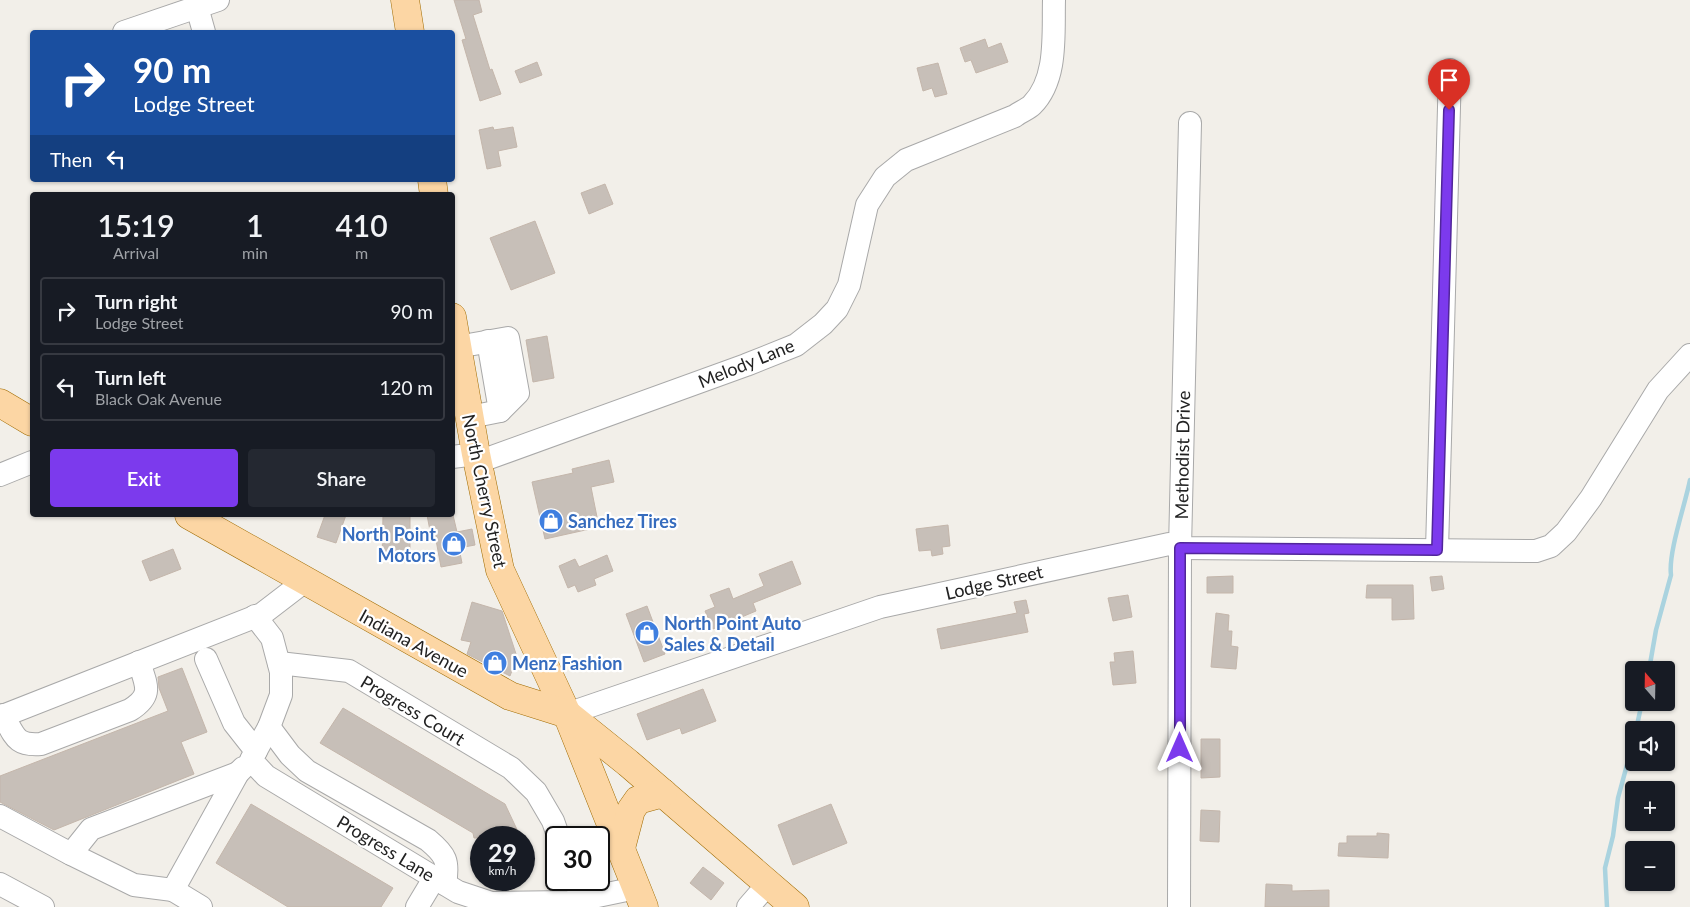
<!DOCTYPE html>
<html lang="en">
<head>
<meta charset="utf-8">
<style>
	:root { --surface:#171b24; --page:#242831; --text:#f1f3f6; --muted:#9ea1a6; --line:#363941; --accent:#7c3aed }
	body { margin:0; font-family:Lato,sans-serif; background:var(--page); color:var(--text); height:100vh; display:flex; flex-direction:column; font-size:19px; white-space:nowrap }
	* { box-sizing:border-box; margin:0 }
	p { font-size:16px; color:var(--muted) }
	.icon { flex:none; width:28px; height:28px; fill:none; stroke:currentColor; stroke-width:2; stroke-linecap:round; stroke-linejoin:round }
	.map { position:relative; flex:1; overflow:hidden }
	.panel { position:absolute; left:30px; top:192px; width:425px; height:325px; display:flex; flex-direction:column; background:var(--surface); border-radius:5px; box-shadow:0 1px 4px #0004 }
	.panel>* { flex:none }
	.guide { position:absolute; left:30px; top:30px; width:425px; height:152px; border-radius:5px; box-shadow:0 1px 4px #0004; background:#1a4fa0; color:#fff; overflow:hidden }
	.needle { width:32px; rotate:340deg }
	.fabs { position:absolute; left:1625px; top:661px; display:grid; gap:10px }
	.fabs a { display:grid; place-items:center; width:50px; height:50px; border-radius:5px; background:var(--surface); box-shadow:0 1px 4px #0004; font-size:25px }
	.speed { position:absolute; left:470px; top:826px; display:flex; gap:10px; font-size:25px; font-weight:700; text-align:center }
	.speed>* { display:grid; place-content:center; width:65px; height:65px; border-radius:50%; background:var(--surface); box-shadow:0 1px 4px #0004; line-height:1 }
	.speed small { font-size:12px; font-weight:400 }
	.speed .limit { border:2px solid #111; border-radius:8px; background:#fff; color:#111 }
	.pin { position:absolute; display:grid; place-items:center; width:42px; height:42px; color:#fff; margin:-51px -21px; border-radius:50% 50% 50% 0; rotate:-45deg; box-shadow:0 0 5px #0007 }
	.pin .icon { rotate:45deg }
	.me { position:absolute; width:55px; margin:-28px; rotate:0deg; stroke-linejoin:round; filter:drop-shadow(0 0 4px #0008) }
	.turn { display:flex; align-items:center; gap:18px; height:105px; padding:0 20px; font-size:22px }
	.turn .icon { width:65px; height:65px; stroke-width:2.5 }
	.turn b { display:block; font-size:35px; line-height:42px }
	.then { display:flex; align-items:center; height:48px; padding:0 20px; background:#0003; gap:10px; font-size:19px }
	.eta { display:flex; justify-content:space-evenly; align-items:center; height:85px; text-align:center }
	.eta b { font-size:30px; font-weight:600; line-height:35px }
	.primary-button { display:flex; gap:10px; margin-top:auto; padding:10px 20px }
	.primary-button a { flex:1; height:58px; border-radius:5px; background:var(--accent); color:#fff; font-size:20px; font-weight:600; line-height:58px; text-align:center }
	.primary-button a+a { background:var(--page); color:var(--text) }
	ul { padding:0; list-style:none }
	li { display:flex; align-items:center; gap:15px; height:68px; margin:0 10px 8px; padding:0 10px; border:2px solid var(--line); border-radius:5px }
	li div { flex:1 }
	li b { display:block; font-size:19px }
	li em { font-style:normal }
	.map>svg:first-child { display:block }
</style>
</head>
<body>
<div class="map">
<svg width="1690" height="907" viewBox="0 0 1690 907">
	<rect width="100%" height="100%" fill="#f2efe9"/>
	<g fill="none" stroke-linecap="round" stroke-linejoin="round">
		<g stroke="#aad3df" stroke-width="4.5">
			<path d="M1649 670 1656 630 1671 575C1668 553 1685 505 1690 480"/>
			<polyline points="1636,730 1642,702"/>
			<polyline points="1607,907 1605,868 1613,836 1618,798 1634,739"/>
		</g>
	</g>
	<g fill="#c7bfb8" stroke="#c4b6ab">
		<polygon points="454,0 479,0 482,12 473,15 490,70 492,69 501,94 480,101 462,40 466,39"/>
		<polygon points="985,39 988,48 1001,43 1008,62 976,73 971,60 965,62 960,48"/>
		<polygon points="537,62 542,75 520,83 515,71"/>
		<polygon points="938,63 947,94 935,97 932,88 923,91 917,68"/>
		<polygon points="493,127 494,130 513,127 517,147 498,151 501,166 487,169 479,130"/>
		<polygon points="605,184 613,204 589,214 581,193"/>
		<polygon points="535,221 555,273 511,290 490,238"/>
		<polygon points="547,336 554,378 533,382 526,340"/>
		<polygon points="609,460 614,482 591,487 599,527 545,539 532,482 573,473 572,469"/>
		<polygon points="325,515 346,515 336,543 317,537"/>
		<polygon points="383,515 410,515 410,562 382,561"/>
		<polygon points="427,515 453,515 457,532 472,529 475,545 459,548 462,563 441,567 436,540 432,541"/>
		<polygon points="948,525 950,546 942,547 943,554 932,556 931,550 919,551 916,529"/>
		<polygon points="173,549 181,569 150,581 142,561"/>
		<polygon points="607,555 613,571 594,579 596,585 578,592 575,585 568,588 559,566 575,559 579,567"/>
		<polygon points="792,561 801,584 753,603 756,611 713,629 705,611 715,607 710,595 729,588 733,599 764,586 759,574"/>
		<polygon points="1233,576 1233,593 1207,593 1207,577"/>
		<polygon points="1442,576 1444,589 1432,591 1430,577"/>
		<polygon points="1367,585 1413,585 1414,619 1392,620 1392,598 1366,598"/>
		<polygon points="1128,595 1132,617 1113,621 1108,598"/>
		<polygon points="1026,600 1029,613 1024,614 1028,632 941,649 937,629 1017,613 1014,602"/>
		<polygon points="472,602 502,611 517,657 510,676 467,654 471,642 461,640"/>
		<polygon points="647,606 665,654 644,662 626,614"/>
		<polygon points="1216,613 1229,615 1228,631 1232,631 1231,646 1238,647 1236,669 1211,667"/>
		<polygon points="1133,651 1136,683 1113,685 1110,662 1115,662 1114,653"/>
		<polygon points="182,668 207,732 181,742 194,774 54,830 0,802 0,776 168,711 159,688 158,677"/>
		<polygon points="703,689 716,721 682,734 680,728 647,740 637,714"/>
		<polygon points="343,708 505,804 521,838 474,838 473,833 320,743"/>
		<polygon points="1201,739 1220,739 1220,777 1201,778"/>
		<polygon points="251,804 393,888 381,907 288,907 216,863"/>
		<polygon points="831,804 847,843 793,865 778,825"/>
		<polygon points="1201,810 1220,811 1219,842 1200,841"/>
		<polygon points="1377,833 1389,834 1388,858 1338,856 1339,843 1347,843 1347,836 1377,836"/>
		<polygon points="703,867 724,883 711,900 690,883"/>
		<polygon points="1266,884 1292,885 1292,891 1329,890 1329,907 1265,907"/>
	</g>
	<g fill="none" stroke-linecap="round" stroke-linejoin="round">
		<defs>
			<g id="minor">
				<polyline points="197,7 204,32"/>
				<polyline points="124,32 218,0"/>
				<polyline points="488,341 500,411"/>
				<polyline points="457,347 508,338 518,393 500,411 470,417"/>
				<polyline points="452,457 476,454"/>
				<path d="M478 462 746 365 796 345 823 324 837 309 849 285 867 205 885 177 906 160 1015 116C1020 112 1028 109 1032 105 1058 79 1053 34 1054 0"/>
				<polyline points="0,475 32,462"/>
				<polyline points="1437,550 1450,70"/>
				<polyline points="255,616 272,638 281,672 281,695 269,727 251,760 266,776 458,892 491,903 569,902 636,888"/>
				<polyline points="206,659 234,723 256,751"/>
				<polyline points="279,663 349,671 511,768 536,792 553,821 559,838"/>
				<polyline points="567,714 880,607 1169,544 1180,548 1536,551 1551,546 1566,532 1591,498 1658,390 1690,355"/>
				<path d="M3 715C15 736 15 746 41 744L130 710C154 695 146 685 139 662"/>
				<polyline points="0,717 262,614 305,581"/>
				<path d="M269 727 290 755 307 771 428 840C446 855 449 861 445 884"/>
				<polyline points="0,816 71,854 134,885 173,890"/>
				<polyline points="71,854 91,829 238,773"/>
				<polyline points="0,884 43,907"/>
				<polyline points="201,907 173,890 238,773 243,768"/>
				<polyline points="417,907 435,877"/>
				<polyline points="748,907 768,884"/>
				<polyline points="1179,907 1180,548 1190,123"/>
			</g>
			<g id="major">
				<polyline points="405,0 410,32"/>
				<polyline points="432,180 434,195"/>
				<polyline points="452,317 476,454 500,570 567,714 644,907"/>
				<polyline points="0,403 32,422"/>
				<polyline points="189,515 510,696 567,714 628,763 795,907"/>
				<polyline points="621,848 631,810 638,800 663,793"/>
			</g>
		</defs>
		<use href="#minor" stroke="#a9a9a9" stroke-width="24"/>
		<use href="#major" stroke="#a06b00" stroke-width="29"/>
		<use href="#minor" stroke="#fff" stroke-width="22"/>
		<use href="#major" stroke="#fcd6a4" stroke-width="28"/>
	</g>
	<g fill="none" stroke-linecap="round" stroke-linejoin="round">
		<defs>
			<polyline id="route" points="1180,748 1180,548 1437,550 1449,110"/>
		</defs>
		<use href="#route" stroke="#51269a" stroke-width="12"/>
		<use href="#route" stroke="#7c3aed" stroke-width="9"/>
	</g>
	<defs>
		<symbol id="shop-disc" viewBox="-11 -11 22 22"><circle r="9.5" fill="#3f7fe0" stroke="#fff"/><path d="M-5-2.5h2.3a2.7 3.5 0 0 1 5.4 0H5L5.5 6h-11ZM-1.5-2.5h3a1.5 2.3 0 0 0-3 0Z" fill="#fff"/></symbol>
	</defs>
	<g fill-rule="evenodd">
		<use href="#shop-disc" x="537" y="507" width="28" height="28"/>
		<use href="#shop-disc" x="440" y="530" width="28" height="28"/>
		<use href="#shop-disc" x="633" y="619" width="28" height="28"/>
		<use href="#shop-disc" x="481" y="649" width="28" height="28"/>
	</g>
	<g text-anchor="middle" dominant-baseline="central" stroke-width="4.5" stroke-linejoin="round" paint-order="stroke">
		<g font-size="18" fill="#222" stroke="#fff">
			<text transform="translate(746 363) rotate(-22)">Melody Lane</text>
			<text transform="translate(1182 455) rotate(-89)">Methodist Drive</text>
			<text transform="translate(485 491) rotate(78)">North Cherry Street</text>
			<text transform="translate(994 582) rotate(-13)">Lodge Street</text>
			<text transform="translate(414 643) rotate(29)">Indiana Avenue</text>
			<text transform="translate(413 710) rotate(31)">Progress Court</text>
			<text transform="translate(386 848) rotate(31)">Progress Lane</text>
		</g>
		<g font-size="18" font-weight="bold" fill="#366cbe" stroke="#fff" text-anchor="start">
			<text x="568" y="521">Sanchez Tires</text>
			<text x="436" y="534" text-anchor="end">North Point<tspan x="436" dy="21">Motors</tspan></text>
			<text x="664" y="623">North Point Auto<tspan x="664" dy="21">Sales &amp; Detail</tspan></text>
			<text x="512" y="663">Menz Fashion</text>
		</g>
	</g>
</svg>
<div class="fabs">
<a><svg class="needle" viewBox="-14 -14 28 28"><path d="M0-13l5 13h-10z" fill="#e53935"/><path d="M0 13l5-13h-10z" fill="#9ea1a6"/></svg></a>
<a><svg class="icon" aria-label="sound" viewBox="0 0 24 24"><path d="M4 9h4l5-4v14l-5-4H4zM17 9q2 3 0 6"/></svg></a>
<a>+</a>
<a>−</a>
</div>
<div class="speed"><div>29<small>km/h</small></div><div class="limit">30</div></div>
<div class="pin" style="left:1449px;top:110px;background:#d93025"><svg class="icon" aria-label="arrive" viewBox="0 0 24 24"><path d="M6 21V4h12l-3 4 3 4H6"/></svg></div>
<svg class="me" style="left:1180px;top:748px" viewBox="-20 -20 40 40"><path d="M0-17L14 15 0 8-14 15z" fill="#7c3aed" stroke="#fff" stroke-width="4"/></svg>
<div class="guide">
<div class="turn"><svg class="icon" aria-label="right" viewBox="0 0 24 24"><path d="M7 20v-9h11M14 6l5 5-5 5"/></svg><div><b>90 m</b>Lodge Street</div></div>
<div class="then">Then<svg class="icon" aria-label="left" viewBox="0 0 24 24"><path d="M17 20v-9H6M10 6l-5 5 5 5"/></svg></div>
</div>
<section class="panel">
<div class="eta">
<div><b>15:19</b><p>Arrival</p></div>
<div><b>1</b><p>min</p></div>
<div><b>410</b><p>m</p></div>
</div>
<ul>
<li><svg class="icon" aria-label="right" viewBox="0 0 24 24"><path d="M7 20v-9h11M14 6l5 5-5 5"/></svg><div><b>Turn right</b><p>Lodge Street</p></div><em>90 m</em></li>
<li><svg class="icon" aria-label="left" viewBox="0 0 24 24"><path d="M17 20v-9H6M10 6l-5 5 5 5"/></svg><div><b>Turn left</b><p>Black Oak Avenue</p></div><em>120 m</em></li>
</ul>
<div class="primary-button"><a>Exit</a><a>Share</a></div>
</section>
</div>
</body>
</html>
